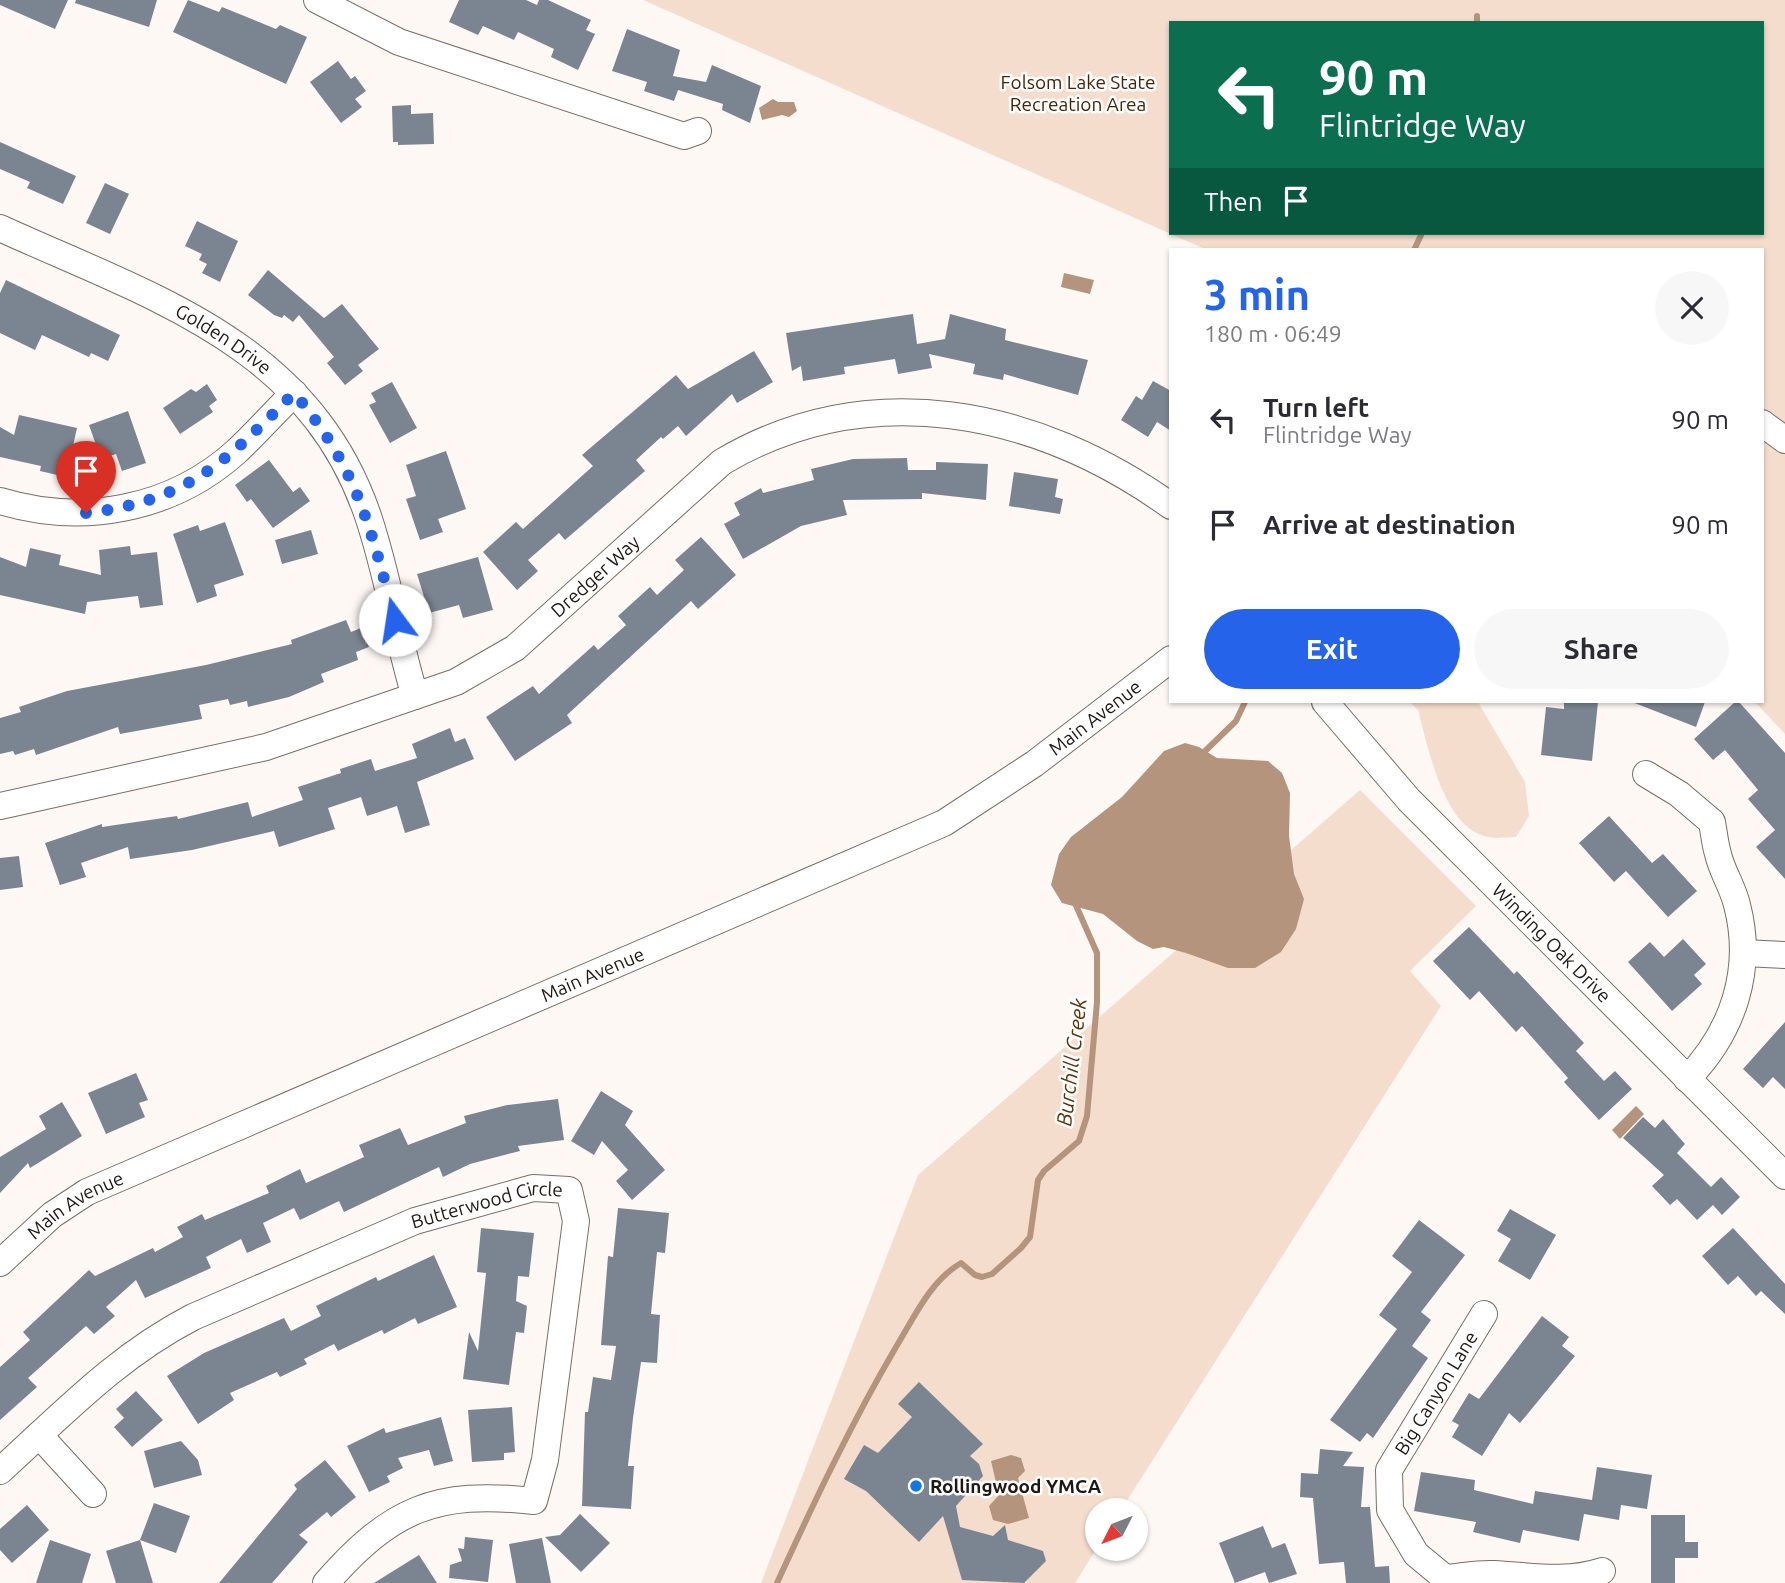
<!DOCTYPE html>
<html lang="en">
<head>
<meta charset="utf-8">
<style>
	:root { --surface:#fff; --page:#f7f7f7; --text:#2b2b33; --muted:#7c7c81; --accent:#2563eb }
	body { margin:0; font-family:Ubuntu,sans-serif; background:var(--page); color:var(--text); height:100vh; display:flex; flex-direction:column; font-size:26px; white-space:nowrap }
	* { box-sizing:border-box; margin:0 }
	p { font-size:23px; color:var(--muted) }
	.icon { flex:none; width:38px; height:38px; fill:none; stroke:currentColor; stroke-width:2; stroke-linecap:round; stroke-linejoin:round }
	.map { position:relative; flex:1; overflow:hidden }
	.sheet { position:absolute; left:1169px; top:248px; width:595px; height:455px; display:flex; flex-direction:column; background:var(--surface); border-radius:0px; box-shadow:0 2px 5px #0004 }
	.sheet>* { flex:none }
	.top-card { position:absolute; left:1169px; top:21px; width:595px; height:214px; border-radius:0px; box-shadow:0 2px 5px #0004; background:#0b6e4f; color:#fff; overflow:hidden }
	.needle { width:46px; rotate:228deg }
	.buttons { position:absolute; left:1085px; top:1498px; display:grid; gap:14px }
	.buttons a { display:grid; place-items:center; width:63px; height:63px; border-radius:50%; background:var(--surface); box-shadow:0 2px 5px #0004; font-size:35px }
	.pin { position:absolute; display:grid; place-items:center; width:60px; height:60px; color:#fff; margin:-72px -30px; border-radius:50% 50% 50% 0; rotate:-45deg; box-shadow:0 0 7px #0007 }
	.pin .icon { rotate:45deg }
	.me { position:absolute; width:77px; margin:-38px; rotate:346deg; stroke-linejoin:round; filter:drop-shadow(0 0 5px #0008) }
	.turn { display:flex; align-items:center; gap:24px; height:147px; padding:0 35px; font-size:32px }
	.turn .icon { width:91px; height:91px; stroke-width:2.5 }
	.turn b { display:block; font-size:49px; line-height:60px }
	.then { display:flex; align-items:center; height:66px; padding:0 35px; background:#0003; gap:14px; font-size:26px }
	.round { display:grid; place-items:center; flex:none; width:74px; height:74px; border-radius:37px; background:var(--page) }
	.overview { display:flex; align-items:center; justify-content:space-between; height:119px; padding:0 35px }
	h1 { font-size:42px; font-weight:700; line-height:52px; color:var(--accent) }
	.primary-button { display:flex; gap:14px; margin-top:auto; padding:14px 35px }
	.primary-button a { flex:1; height:80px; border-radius:42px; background:var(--accent); color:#fff; font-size:28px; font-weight:700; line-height:80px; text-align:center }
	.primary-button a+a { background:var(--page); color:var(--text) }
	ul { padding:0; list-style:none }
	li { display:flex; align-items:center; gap:21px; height:105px; padding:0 35px }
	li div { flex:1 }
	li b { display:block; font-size:26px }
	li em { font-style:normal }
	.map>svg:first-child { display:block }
</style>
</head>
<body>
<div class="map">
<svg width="1785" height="1583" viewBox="0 0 1785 1583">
	<rect width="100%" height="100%" fill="#fef8f4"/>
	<g fill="#f4ddcd" fill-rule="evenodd">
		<path d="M643 0H1785V734L1755 702H1762V250H1207ZM1171 23H1762V233H1171Z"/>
		<path d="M1410 702H1478L1525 782 1529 816 1516 837C1507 837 1497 839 1489 837 1444 831 1428 747 1418 710Z"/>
		<polygon points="1360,790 1476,906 1410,971 1441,1006 1121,1510 1097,1510 1097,1548 1075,1583 761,1583 918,1175"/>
	</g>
	<g fill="#b5947d">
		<polygon points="773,99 778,102 794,102 797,111 789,117 782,115 762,120 759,108"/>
		<polygon points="1064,273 1094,280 1090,294 1061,287"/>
		<polygon points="1185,743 1199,747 1217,758 1268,761 1282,773 1290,793 1289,836 1294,874 1304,899 1296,929 1281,952 1255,968 1228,968 1186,953 1164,947 1153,949 1137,941 1103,914 1062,903 1051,885 1059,854 1071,837 1122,797 1164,751"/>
		<polygon points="1636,1106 1644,1114 1620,1139 1612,1130"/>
		<polygon points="1011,1455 1021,1458 1025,1471 1018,1478 1029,1518 1008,1524 993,1520 989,1506 999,1495 991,1461"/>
	</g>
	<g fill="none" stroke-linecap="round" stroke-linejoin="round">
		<g stroke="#b5947d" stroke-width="6">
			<polyline points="1477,16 1477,23"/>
			<polyline points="1414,250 1422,233"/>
			<polyline points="1200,756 1236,721 1245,702"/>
			<path d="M777 1583C814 1502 851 1424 896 1347 914 1318 930 1281 961 1263L975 1275 982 1277 992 1274 1021 1248 1030 1237 1038 1180 1044 1171 1079 1141 1087 1116 1097 1002V953L1074 901"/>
		</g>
	</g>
	<g fill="#7b8591">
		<polygon points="0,0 68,0 55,29 0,5"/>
		<polygon points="76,0 157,0 149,27 75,3"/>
		<polygon points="188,0 219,12 222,7 276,29 280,25 307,37 286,84 173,32"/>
		<polygon points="459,0 526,0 537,5 539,0 548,0 591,20 586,30 595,34 578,70 551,57 554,49 518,32 514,40 483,26 478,35 449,22"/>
		<polygon points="627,29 680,50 673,76 706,82 712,65 761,86 750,123 722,110 723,104 678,90 674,101 644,91 647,82 612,71"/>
		<polygon points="338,61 351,79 355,76 366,91 355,99 362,107 341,123 310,82"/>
		<polygon points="411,105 411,114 433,113 434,144 398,145 398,142 393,142 392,106"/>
		<polygon points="0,142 76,176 63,204 27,188 30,182 0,169"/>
		<polygon points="105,183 129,194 110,234 86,223"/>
		<polygon points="197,221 238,241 220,282 202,273 207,264 199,260 202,254 185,246"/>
		<polygon points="268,270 324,318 342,304 379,349 358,365 363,371 345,385 327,363 334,357 299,315 293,322 284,315 282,318 274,315 248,295"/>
		<polygon points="6,280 120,335 108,361 91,353 89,357 42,335 35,350 0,333 0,293"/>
		<polygon points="913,314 917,344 945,339 950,314 1006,329 1005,340 1088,360 1078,395 1004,374 1003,380 973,374 975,364 929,354 932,368 898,374 895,359 844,367 845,374 803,381 801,366 792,371 786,333"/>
		<polygon points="754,351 773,382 737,403 732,394 686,436 678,426 663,439 661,437 636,460 645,471 565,540 559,533 528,560 538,571 517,590 483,552 516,522 523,529 593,466 582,455 676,375 688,389"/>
		<polygon points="1153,381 1171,391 1171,431 1157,422 1148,437 1121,420 1136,396 1142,400"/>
		<polygon points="392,382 417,428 390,443 369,405 376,402 371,393"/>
		<polygon points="207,384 217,400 209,406 213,412 180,434 163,408 191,389 196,392"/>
		<polygon points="128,411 146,463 122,471 116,454 101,459 89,425"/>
		<polygon points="19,415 77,428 66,477 40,471 41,466 0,457 0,427 14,435"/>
		<polygon points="446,451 466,509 438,519 443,532 420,540 406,499 416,496 406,465"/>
		<polygon points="907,458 908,470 936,470 936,462 988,464 986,500 922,493 922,499 843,500 847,515 801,526 743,559 724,524 740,515 734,503 761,488 763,493 814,480 811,469 853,459"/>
		<polygon points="269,460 293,492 300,487 310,501 273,528 251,499 247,502 235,485"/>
		<polygon points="1014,472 1058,479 1055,497 1063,499 1060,514 1009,506"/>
		<polygon points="225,522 244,575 214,585 217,596 197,603 173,534 198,525 200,531"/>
		<polygon points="311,530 318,554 282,564 275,540"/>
		<polygon points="701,537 736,575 698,609 691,601 567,715 572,723 515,761 486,717 533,686 539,694 594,645 598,650 626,625 618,616 650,587 657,595 684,570 675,560"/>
		<polygon points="130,546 131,555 157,552 163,605 140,608 138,596 87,602 85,614 0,595 0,557 26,567 30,548 61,555 59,565 101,575 99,550"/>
		<polygon points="478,557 493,610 463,618 459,605 429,613 417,574"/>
		<polygon points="346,620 351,632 361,628 369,647 356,652 358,660 321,674 324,682 289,697 248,707 247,701 230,705 228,699 199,705 202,719 120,734 118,727 36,755 34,749 15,755 13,751 0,754 0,718 21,712 19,707 67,691 206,665 292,644 291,640"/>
		<polygon points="1564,702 1598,702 1592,761 1541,755 1546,707 1564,709"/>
		<polygon points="1632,702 1705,702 1696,727"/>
		<polygon points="1735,702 1739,702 1785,753 1785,879 1756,847 1775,830 1748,799 1758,790 1725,750 1713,760 1694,739"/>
		<polygon points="450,728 455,742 465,738 474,759 417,782 430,825 405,833 397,806 367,816 361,797 328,808 335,829 279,847 274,831 192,850 130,859 128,847 81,863 86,877 60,885 45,843 102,824 102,827 177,816 178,819 248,802 252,817 303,800 298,787 341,773 340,769 371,759 375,771 417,758 412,744"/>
		<polygon points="1609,816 1652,863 1663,854 1697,891 1668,917 1626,871 1614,882 1579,843"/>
		<polygon points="19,856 23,887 0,890 0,858"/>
		<polygon points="1469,927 1514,974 1517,971 1584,1043 1576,1051 1604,1081 1615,1071 1632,1089 1599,1120 1564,1082 1568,1078 1522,1026 1516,1032 1479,991 1470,1000 1433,961"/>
		<polygon points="1683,939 1706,964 1694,975 1702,984 1672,1011 1628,962 1650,942 1664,957"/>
		<polygon points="1785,1022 1785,1089 1773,1077 1763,1088 1743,1069"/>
		<polygon points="136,1073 148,1100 139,1103 145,1117 106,1134 88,1093"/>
		<polygon points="601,1091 633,1111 625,1125 665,1170 632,1200 616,1181 628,1170 602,1141 594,1155 571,1141"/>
		<polygon points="558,1099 564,1140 518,1146 520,1151 470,1164 443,1177 439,1167 344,1212 339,1201 300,1220 294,1208 263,1223 271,1242 247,1253 241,1239 206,1257 211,1268 145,1298 136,1280 106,1307 115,1316 94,1334 86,1326 28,1378 37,1387 0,1420 0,1367 30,1340 23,1332 89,1270 95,1276 153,1248 155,1252 183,1237 177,1227 202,1214 205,1220 269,1193 266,1186 300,1169 306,1183 364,1157 359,1145 400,1128 408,1145 466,1123 464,1116 507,1105"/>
		<polygon points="62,1102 82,1136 30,1168 28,1163 0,1193 0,1157 46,1129 39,1116"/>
		<polygon points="1643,1117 1655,1128 1663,1119 1685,1144 1677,1153 1711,1187 1721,1177 1740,1197 1722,1215 1713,1205 1697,1220 1677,1199 1670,1205 1652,1186 1664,1175 1623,1138"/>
		<polygon points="618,1208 669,1213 665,1253 657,1252 651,1314 660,1315 657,1363 641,1362 633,1418 628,1466 634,1466 631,1509 582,1506 585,1412 588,1412 593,1377 611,1380 616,1346 601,1345 608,1256 613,1257"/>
		<polygon points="1510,1209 1556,1235 1530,1280 1498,1261 1511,1239 1497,1231"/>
		<polygon points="1419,1220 1465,1255 1421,1312 1431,1320 1412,1346 1428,1358 1373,1438 1367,1433 1360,1442 1330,1420 1397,1329 1379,1315 1412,1272 1392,1256"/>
		<polygon points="481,1228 534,1233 529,1277 518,1276 516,1301 527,1306 524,1333 516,1332 509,1385 463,1379 469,1332 478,1351 486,1273 477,1272"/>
		<polygon points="1733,1228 1785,1284 1785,1314 1761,1291 1756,1296 1738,1276 1728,1285 1702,1256"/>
		<polygon points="434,1255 457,1307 418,1324 415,1318 384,1334 382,1330 338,1351 334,1344 304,1359 307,1364 280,1377 277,1372 230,1393 234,1400 198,1424 167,1376 204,1353 284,1318 291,1331 321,1316 316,1306 376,1277 378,1281"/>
		<polygon points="1542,1316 1569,1337 1562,1346 1575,1356 1520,1423 1509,1413 1482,1456 1452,1437 1459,1425 1452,1421 1469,1393 1479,1399"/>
		<polygon points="919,1382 983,1444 970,1456 979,1464 983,1476 956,1506 960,1527 993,1536 1005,1525 1008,1540 1043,1551 1046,1561 1024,1583 962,1580 943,1516 919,1542 866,1491 844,1479 864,1445 878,1453 912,1417 898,1404"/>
		<polygon points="136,1391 163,1420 132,1447 114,1427 124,1418 116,1409"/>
		<polygon points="512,1407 515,1452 504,1453 504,1460 472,1462 468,1410"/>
		<polygon points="441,1417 453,1461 434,1466 429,1450 398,1458 403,1468 387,1476 390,1482 369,1492 347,1446 384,1428 386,1433"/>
		<polygon points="181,1441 198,1460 202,1475 154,1488 144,1451"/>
		<polygon points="1320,1449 1353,1452 1343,1466 1364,1467 1361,1507 1370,1507 1375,1567 1389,1566 1390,1583 1346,1583 1344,1562 1319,1564 1313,1498 1300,1497 1301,1473 1318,1474"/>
		<polygon points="325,1460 356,1497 331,1517 327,1512 299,1535 308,1542 272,1583 219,1583 297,1489 294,1485"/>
		<polygon points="1597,1467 1652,1475 1647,1509 1621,1505 1619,1520 1584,1514 1579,1541 1523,1530 1520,1543 1473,1532 1476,1522 1414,1511 1421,1472 1475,1480 1474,1490 1533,1504 1535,1491 1592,1500"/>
		<polygon points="154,1503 190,1516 176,1553 140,1540"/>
		<polygon points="27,1505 49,1530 12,1563 0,1550 0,1529"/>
		<polygon points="580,1514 610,1543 581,1572 545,1537 560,1535"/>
		<polygon points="1651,1515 1685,1515 1685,1542 1698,1542 1698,1558 1675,1558 1675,1583 1651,1583"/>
		<polygon points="1263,1526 1272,1548 1285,1543 1297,1574 1269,1583 1265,1572 1235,1583 1219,1543"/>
		<polygon points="465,1537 493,1540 488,1582 449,1578 450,1565 462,1561 458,1548 464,1549"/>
		<polygon points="542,1538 551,1583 516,1583 509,1544"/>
		<polygon points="50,1540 91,1554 82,1583 36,1583"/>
		<polygon points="140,1540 153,1583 116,1583 106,1551"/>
		<polygon points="419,1555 437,1583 374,1583"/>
	</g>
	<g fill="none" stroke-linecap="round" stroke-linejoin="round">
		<defs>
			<g id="minor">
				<polyline points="317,0 399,42 684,136 698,131"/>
				<path id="s1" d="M0 228C151 297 309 343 368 516 388 575 397 637 415 696"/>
				<polyline points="1762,423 1785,440"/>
				<path d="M0 501C82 526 172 510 237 451 257 432 275 412 294 393"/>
				<path id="s2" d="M1325 702 1409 800 1785 1176"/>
				<path d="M1646 774 1679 794 1712 822C1714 833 1715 844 1718 854 1722 872 1733 887 1737 905 1754 970 1733 1032 1687 1079"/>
				<path id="s3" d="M0 806 266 747 456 682 515 648 722 462C869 375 1037 410 1171 506"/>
				<polyline points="1743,953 1785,955"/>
				<path id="s4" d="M0 1263 52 1215 87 1192 944 823 1034 764 1171 659"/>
				<polyline points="39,1435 93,1494"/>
				<path id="s5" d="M0 1471C64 1413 116 1357 193 1317L415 1221 533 1188 569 1190 576 1221 545 1460 534 1501C435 1490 391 1509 326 1583"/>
				<path id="s6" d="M1445 1578 1416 1554 1390 1510 1389 1470 1484 1314"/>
				<path d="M1445 1578C1460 1577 1478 1573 1494 1574 1532 1576 1565 1583 1602 1571"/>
			</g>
		</defs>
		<use href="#minor" stroke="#7a6d64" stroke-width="28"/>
		<use href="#minor" stroke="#fff" stroke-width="26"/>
	</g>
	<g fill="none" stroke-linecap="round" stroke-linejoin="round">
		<path stroke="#2563eb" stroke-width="12" stroke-dasharray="0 21.6" d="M86 513C188 501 225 462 294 393 357 467 371 529 395 620"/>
	</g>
	<circle fill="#1277df" stroke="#fff" stroke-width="2.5" cx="916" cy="1486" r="7"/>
	<g text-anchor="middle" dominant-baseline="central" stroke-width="5" stroke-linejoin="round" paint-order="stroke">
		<g font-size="19" fill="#462407" stroke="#fff">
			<text x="1078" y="82">Folsom Lake State<tspan x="1078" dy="22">Recreation Area</tspan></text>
		</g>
		<g font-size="19" fill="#1e1815" stroke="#fff">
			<text stroke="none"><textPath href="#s1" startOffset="250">Golden Drive</textPath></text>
			<text stroke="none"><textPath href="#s3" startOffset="649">Dredger Way</textPath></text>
			<text stroke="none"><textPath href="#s4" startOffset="1230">Main Avenue</textPath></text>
			<text stroke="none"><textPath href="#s2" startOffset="331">Winding Oak Drive</textPath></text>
			<text stroke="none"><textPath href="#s4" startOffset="663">Main Avenue</textPath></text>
			<text stroke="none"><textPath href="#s4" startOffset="96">Main Avenue</textPath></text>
			<text stroke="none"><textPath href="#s5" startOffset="564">Butterwood Circle</textPath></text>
			<text stroke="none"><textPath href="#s6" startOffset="219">Big Canyon Lane</textPath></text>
		</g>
		<g font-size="19" font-weight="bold" fill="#1e1815" stroke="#fff" text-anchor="start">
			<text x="930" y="1486">Rollingwood YMCA</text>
		</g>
		<g font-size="21" font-style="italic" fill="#5d3109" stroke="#fff">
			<text transform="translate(1071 1062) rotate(-83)">Burchill Creek</text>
		</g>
	</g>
</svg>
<div class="buttons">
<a><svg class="needle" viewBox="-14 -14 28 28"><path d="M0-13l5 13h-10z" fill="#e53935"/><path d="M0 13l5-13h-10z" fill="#7c7c81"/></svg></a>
</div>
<div class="pin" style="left:86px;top:513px;background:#d93025"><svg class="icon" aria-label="arrive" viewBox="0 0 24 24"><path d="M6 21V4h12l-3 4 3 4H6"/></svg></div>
<svg class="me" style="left:395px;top:620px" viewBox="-20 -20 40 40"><circle r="19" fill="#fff"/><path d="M0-13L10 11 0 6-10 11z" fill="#2563eb"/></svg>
<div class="top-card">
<div class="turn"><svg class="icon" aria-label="left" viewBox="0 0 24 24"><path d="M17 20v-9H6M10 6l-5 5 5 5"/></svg><div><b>90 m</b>Flintridge Way</div></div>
<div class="then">Then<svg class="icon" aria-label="arrive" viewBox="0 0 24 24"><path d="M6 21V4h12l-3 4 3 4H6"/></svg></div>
</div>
<section class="sheet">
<div class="overview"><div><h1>3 min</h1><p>180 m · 06:49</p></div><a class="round"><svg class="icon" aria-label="close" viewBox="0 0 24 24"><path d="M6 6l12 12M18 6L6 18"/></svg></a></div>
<ul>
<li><svg class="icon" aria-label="left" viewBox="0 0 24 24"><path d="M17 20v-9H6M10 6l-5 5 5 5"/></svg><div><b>Turn left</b><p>Flintridge Way</p></div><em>90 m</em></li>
<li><svg class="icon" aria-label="arrive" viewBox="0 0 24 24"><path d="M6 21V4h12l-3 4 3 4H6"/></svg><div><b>Arrive at destination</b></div><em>90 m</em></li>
</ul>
<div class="primary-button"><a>Exit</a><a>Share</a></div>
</section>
</div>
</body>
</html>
